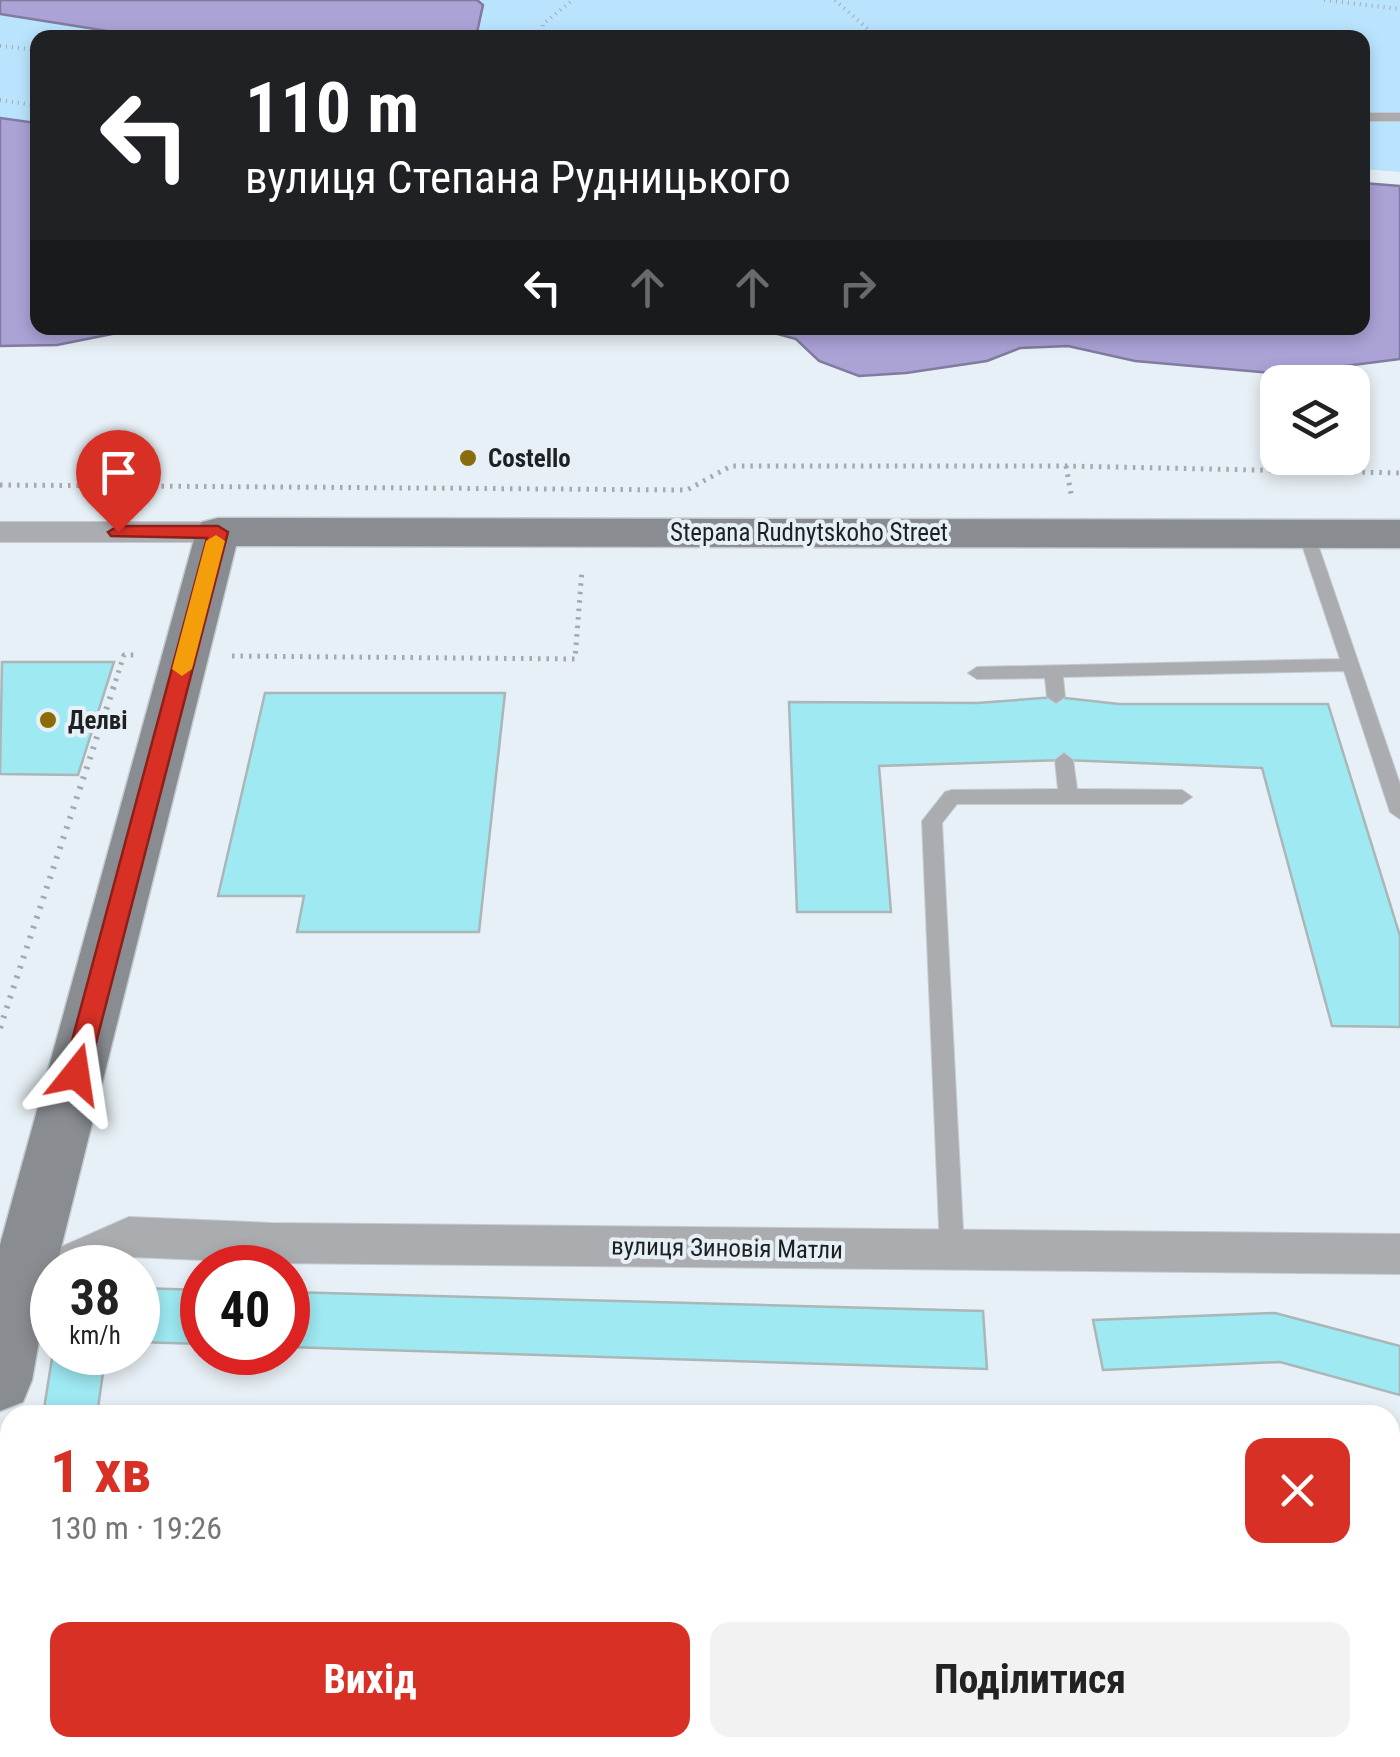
<!DOCTYPE html>
<html lang="uk">
<head>
<meta charset="utf-8">
<style>
	:root { --surface:#fff; --page:#f2f2f2; --text:#222; --muted:#767676; --accent:#d93025 }
	body { margin:0; font-family:"Roboto Condensed",sans-serif; background:var(--page); color:var(--text); height:100vh; display:flex; flex-direction:column; font-size:38px; white-space:nowrap }
	* { box-sizing:border-box; margin:0 }
	p { font-size:32px; color:var(--muted) }
	.icon { flex:none; width:55px; height:55px; fill:none; stroke:currentColor; stroke-width:2; stroke-linecap:round; stroke-linejoin:round }
	.map { position:relative; flex:1; overflow:hidden }
	.panel { position:absolute; left:0px; top:1405px; width:1400px; height:352px; display:flex; flex-direction:column; background:var(--surface); border-radius:30px 30px 0 0; box-shadow:0 5px 15px #0003 }
	.panel>* { flex:none }
	.top-card { position:absolute; left:30px; top:30px; width:1340px; height:305px; border-radius:20px; box-shadow:0 5px 15px #0003; background:#202124; color:#fff; overflow:hidden }
	.buttons { position:absolute; left:1260px; top:365px; display:grid; gap:20px }
	.buttons a { display:grid; place-items:center; width:110px; height:110px; border-radius:20px; background:var(--surface); box-shadow:0 5px 15px #0003; font-size:50px }
	.speed { position:absolute; left:30px; top:1245px; display:flex; gap:20px; font-size:50px; font-weight:700; text-align:center }
	.speed>* { display:grid; place-content:center; width:130px; height:130px; border-radius:50%; background:var(--surface); box-shadow:0 5px 15px #0003; line-height:1 }
	.speed small { font-size:25px; font-weight:400 }
	.speed .limit { border:15px solid #d22; background:#fff; color:#111 }
	.pin { position:absolute; display:grid; place-items:center; width:85px; height:85px; color:#fff; margin:-102px -42px; border-radius:50% 50% 50% 0; rotate:-45deg; box-shadow:0 0 10px #0007 }
	.pin .icon { rotate:45deg }
	.me { position:absolute; width:110px; margin:-55px; rotate:15deg; stroke-linejoin:round; filter:drop-shadow(0 0 8px #0008) }
	.turn { display:flex; align-items:center; gap:35px; height:210px; padding:0 50px; font-size:45px }
	.turn .icon { width:130px; height:130px; stroke-width:2.5 }
	.turn b { display:block; font-size:70px; line-height:85px }
	.lanes { display:flex; align-items:center; height:95px; padding:0 50px; background:#0003; justify-content:center; gap:50px; direction:ltr }
	.lanes .off { opacity:.35 }
	.round { display:grid; place-items:center; flex:none; width:105px; height:105px; border-radius:20px; background:var(--page) }
	.overview { display:flex; align-items:center; justify-content:space-between; height:170px; padding:0 50px }
	h1 { font-size:60px; font-weight:700; line-height:75px; color:var(--accent) }
	.action { display:flex; gap:20px; margin-top:auto; padding:20px 50px }
	.action a { flex:1; height:115px; border-radius:20px; background:var(--accent); color:#fff; font-size:40px; font-weight:700; line-height:115px; text-align:center }
	.action a+a { background:var(--page); color:var(--text) }
	.map>svg:first-child { display:block }
</style>
</head>
<body>
<div class="map">
<svg width="1400" height="1757" viewBox="0 0 1400 1757">
	<rect width="100%" height="100%" fill="#e7f0f6"/>
	<g fill="#bae4fe">
		<polygon points="477,0 1400,0 1400,172 1363,169 1362,38 476,38 483,5"/>
		<polygon points="0,14 145,37 38,38 37,123 0,118"/>
	</g>
	<g fill="#aba2d6" stroke="#817ba0" stroke-width="2.5">
		<polygon points="0,0 477,0 483,5 476,37 145,37 0,14"/>
		<polygon points="0,118 37,123 38,328 142,328 57,345 0,346"/>
		<polygon points="1363,183 1400,186 1400,359 1282,374 1135,361 1068,346 1020,348 987,361 906,373 859,376 819,361 796,339 756,328 1362,328"/>
	</g>
	<g fill="#9ee9f2" stroke="#abb6b7" stroke-width="2.5">
		<polygon points="2,662 114,662 78,775 0,774"/>
		<polygon points="265,693 505,693 479,932 297,932 304,896 218,896"/>
		<polygon points="1056,697 1119,704 1328,704 1400,936 1400,1027 1332,1026 1262,768 1064,760 879,766 891,912 797,912 789,702 977,703"/>
		<polygon points="138,1288 202,1290 202,1344 138,1342"/>
		<polygon points="288,1292 983,1311 987,1369 288,1347"/>
		<polygon points="1275,1313 1400,1346 1400,1395 1280,1362 1103,1370 1093,1320"/>
		<polygon points="53,1352 106,1352 97,1415 43,1415"/>
		<polygon points="1390,1447 1400,1450 1400,1501 1390,1498"/>
		<polygon points="925,1748 1073,1748 1094,1757 774,1757"/>
	</g>
	<g fill="none" stroke-linecap="round" stroke-linejoin="round">
		<defs>
			<g id="lane">
				<rect x="1362" y="113" width="38" height="8"/>
				<polygon points="1306,528 1314,533 1400,784 1400,819 1390,812 1344,671 1063,677 1065,697 1056,703 1047,697 1045,678 977,679 968,673 977,667 1340,659 1298,533"/>
				<polygon points="1064,753 1073,760 1077,789 1182,790 1192,797 1182,804 957,804 942,823 964,1250 960,1257 952,1261 944,1257 940,1250 922,821 945,792 952,790 1058,789 1055,760"/>
			</g>
			<g id="street">
				<polygon points="0,522 218,522 229,525 234,532 229,539 218,542 0,542"/>
				<polygon points="129,1217 271,1223 1400,1234 1400,1274 271,1263 132,1257 109,1268 52,1268 52,1285 45,1282 39,1268 45,1254"/>
			</g>
			<polygon id="secondary" points="218,518 1400,520 1400,548 236,546 56,1268 52,1268 32,1380 23,1402 0,1411 0,1245 196,532 202,522"/>
		</defs>
		<use href="#lane" stroke="#c3cbd0" stroke-width="2"/>
		<use href="#street" stroke="#c3cbd0" stroke-width="2"/>
		<use href="#secondary" stroke="#c3cbd0" stroke-width="3"/>
		<g stroke="#a3aaaf" stroke-width="4" stroke-dasharray="1 5" stroke-linecap="butt">
			<polyline points="835,0 878,38"/>
			<polyline points="1324,0 1400,9"/>
			<polyline points="542,38 543,24 573,0"/>
			<polyline points="0,46 38,50"/>
			<polyline points="0,100 38,106"/>
		</g>
		<g stroke="#a3aaaf" stroke-width="5" stroke-dasharray="2.5 6" stroke-linecap="butt">
			<polyline points="1066,466 1072,499"/>
			<polyline points="0,485 687,490 731,466 1066,466 1400,473"/>
			<polyline points="232,656 575,659 582,570"/>
			<polyline points="113,689 124,655 139,655"/>
		</g>
		<polyline stroke="#a3aaaf" stroke-width="6" stroke-dasharray="2.5 8" stroke-linecap="butt" points="0,1028 114,686"/>
		<use href="#lane" fill="#aaacb0" fill-rule="evenodd"/>
		<use href="#street" fill="#aaacb0" fill-rule="evenodd"/>
		<use href="#secondary" fill="#898c91" fill-rule="evenodd"/>
	</g>
	<polygon fill="#d93025" stroke="#8d1f18" stroke-width="2.5" points="118,526 218,526 228,532 88,1074 84,1082 76,1085 67,1082 63,1074 207,538 111,536 108,532"/>
	<polygon fill="#f59e0b" points="216,535 225,541 192,669 182,676 172,669 206,541"/>
	<g fill="#8a6c0d" stroke="#e7f0f6" stroke-width="4">
		<circle cx="468" cy="458" r="10"/>
		<circle cx="48" cy="720" r="10"/>
	</g>
	<g text-anchor="middle" dominant-baseline="central" stroke-width="8" stroke-linejoin="round" paint-order="stroke">
		<g font-size="25" font-weight="bold" fill="#1e2123" stroke="#e7f0f6" text-anchor="start">
			<text x="488" y="458">Costello</text>
			<text x="68" y="720">Делві</text>
		</g>
		<g font-size="25" fill="#1e2123" stroke="#e7f0f6">
			<text x="809" y="532">Stepana Rudnytskoho Street</text>
			<text transform="translate(727 1248) rotate(1)">вулиця Зиновія Матли</text>
		</g>
	</g>
</svg>
<div class="buttons">
<a><svg class="icon" aria-label="layers" viewBox="0 0 24 24"><path d="M12 4l9 5-9 5-9-5zM3 14l9 5 9-5"/></svg></a>
</div>
<div class="speed"><div>38<small>km/h</small></div><div class="limit">40</div></div>
<div class="pin" style="left:118px;top:532px;background:#d93025"><svg class="icon" aria-label="arrive" viewBox="0 0 24 24"><path d="M6 21V4h12l-3 4 3 4H6"/></svg></div>
<svg class="me" style="left:76px;top:1074px" viewBox="-20 -20 40 40"><path d="M0-17L14 15 0 8-14 15z" fill="#d93025" stroke="#fff" stroke-width="4"/></svg>
<div class="top-card">
<div class="turn"><svg class="icon" aria-label="left" viewBox="0 0 24 24"><path d="M17 20v-9H6M10 6l-5 5 5 5"/></svg><div><b>110 m</b>вулиця Степана Рудницького</div></div>
<div class="lanes"><svg class="icon" aria-label="left" viewBox="0 0 24 24"><path d="M17 20v-9H6M10 6l-5 5 5 5"/></svg><svg class="icon off" aria-label="ahead" viewBox="0 0 24 24"><path d="M12 20V5M6 11l6-6 6 6"/></svg><svg class="icon off" aria-label="ahead" viewBox="0 0 24 24"><path d="M12 20V5M6 11l6-6 6 6"/></svg><svg class="icon off" aria-label="right" viewBox="0 0 24 24"><path d="M7 20v-9h11M14 6l5 5-5 5"/></svg></div>
</div>
<section class="panel">
<div class="overview"><div><h1>1 хв</h1><p>130 m · 19:26</p></div><a class="round" style="background:#d93025;color:#fff"><svg class="icon" aria-label="close" viewBox="0 0 24 24"><path d="M6 6l12 12M18 6L6 18"/></svg></a></div>
<div class="action"><a>Вихід</a><a>Поділитися</a></div>
</section>
</div>
</body>
</html>
